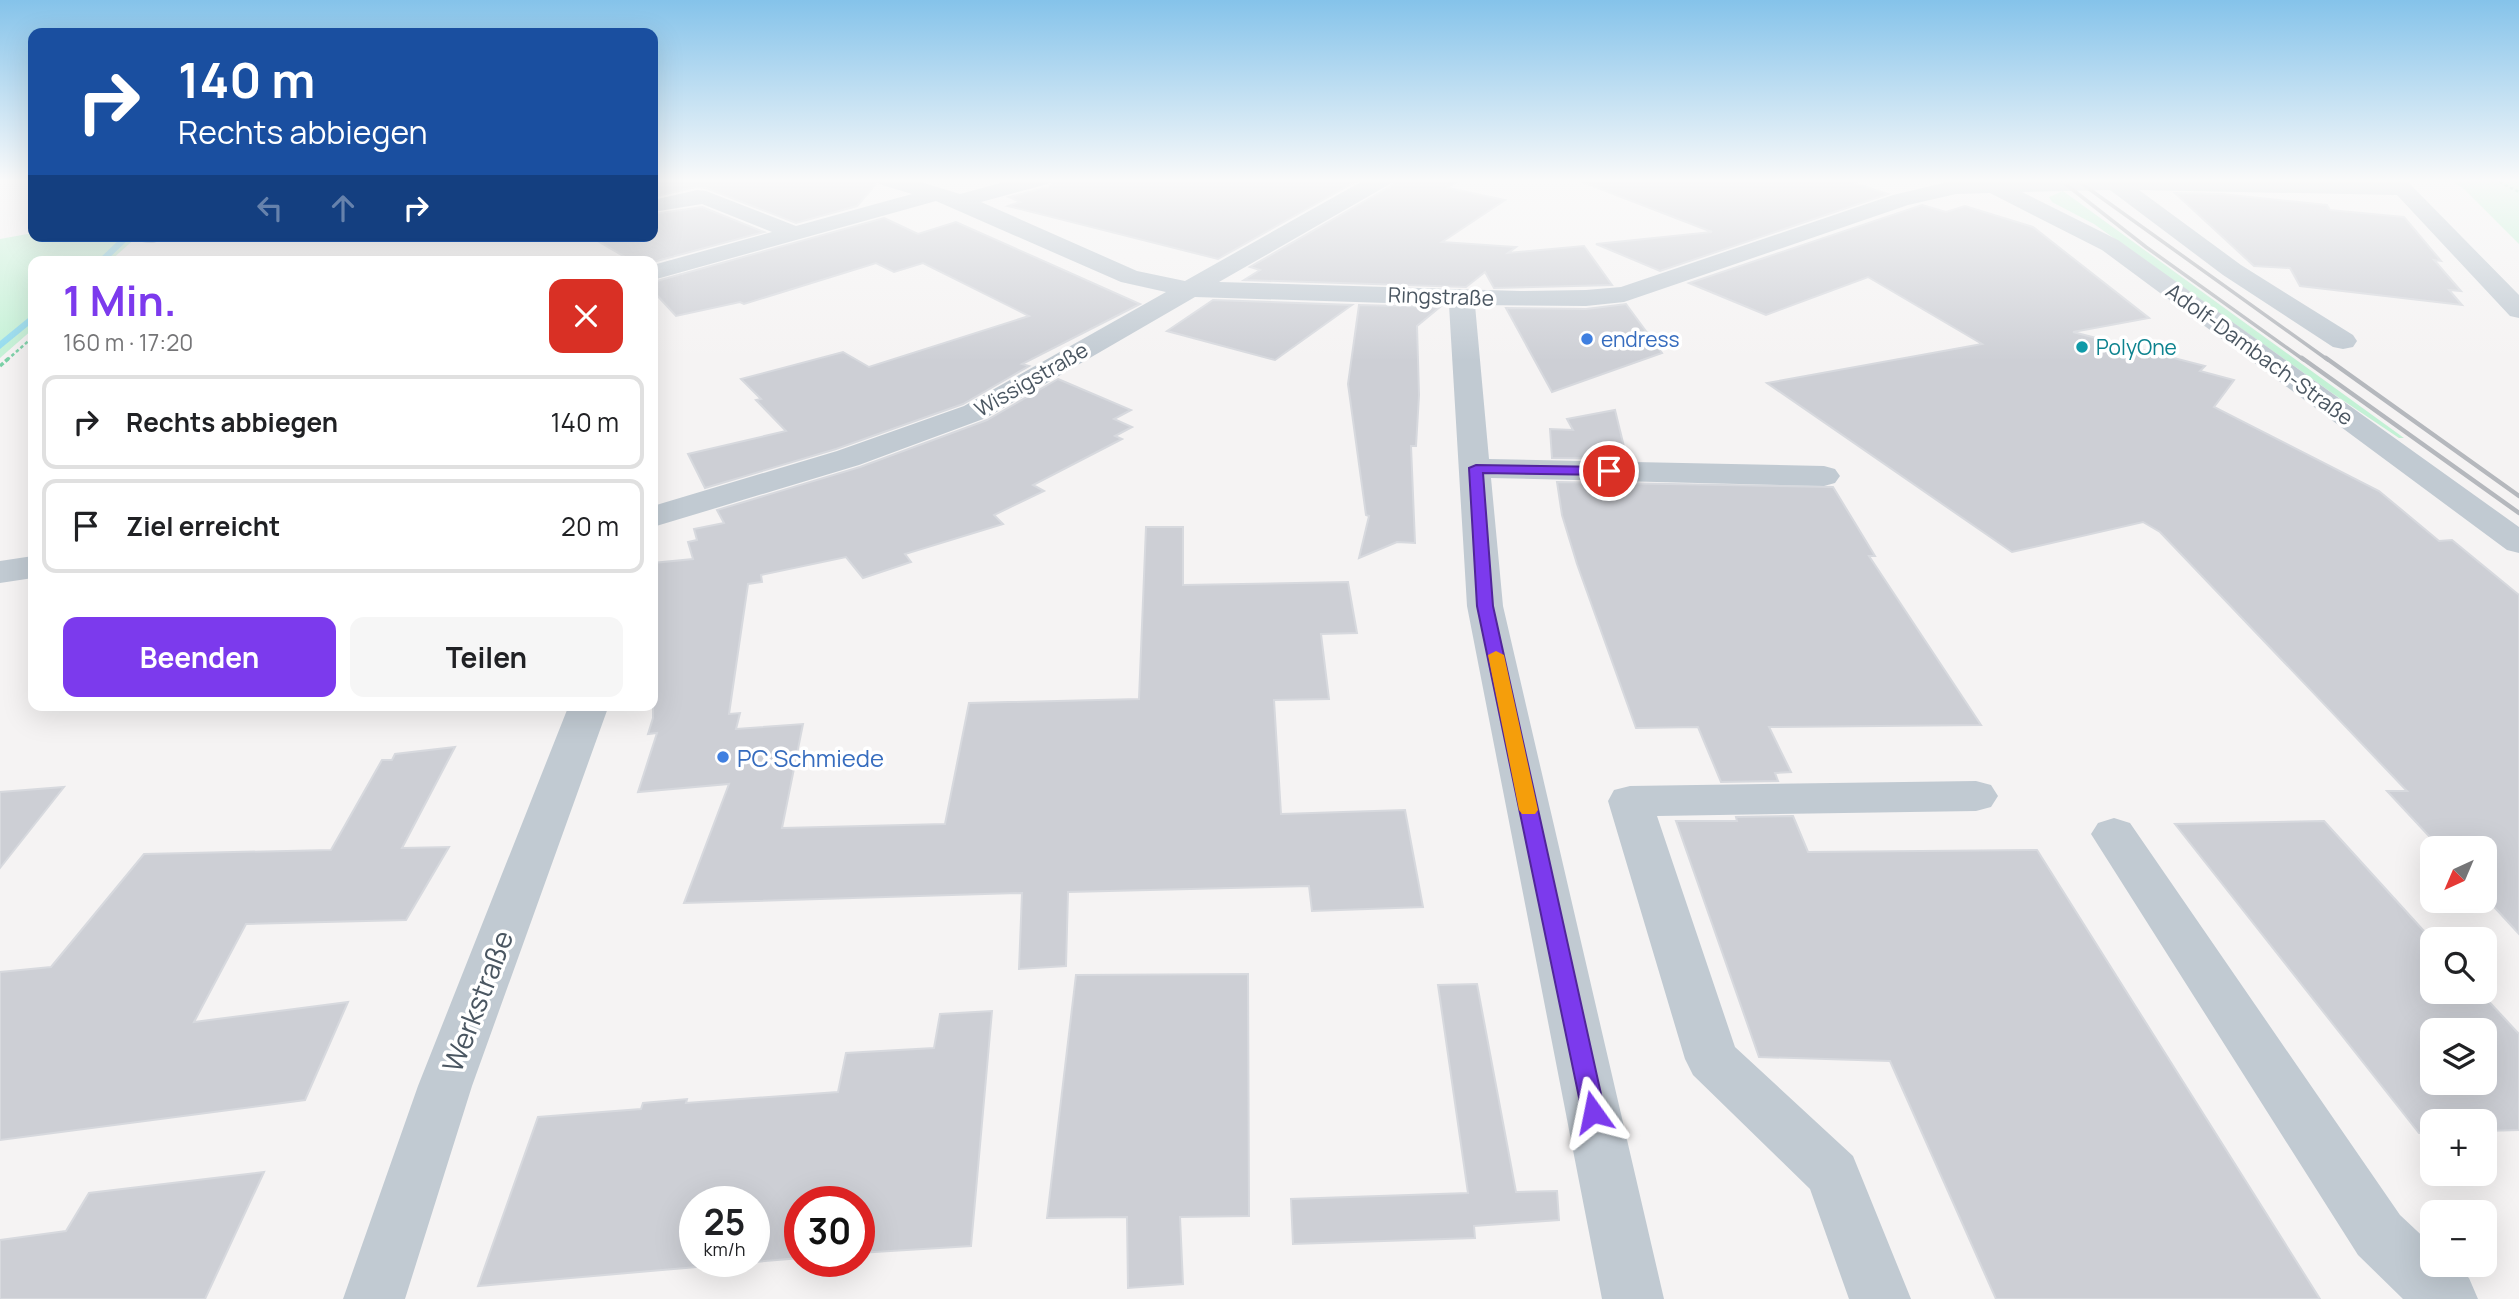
<!DOCTYPE html>
<html lang="de">
<head>
<meta charset="utf-8">
<style>
	:root { --surface:#fff; --page:#f6f6f6; --text:#202124; --muted:#757577; --line:#e0e0e0; --accent:#7c3aed }
	body { margin:0; font-family:Manrope,sans-serif; background:var(--page); color:var(--text); height:100vh; display:flex; flex-direction:column; font-size:26px; white-space:nowrap }
	* { box-sizing:border-box; margin:0 }
	p { font-size:23px; color:var(--muted) }
	.icon { flex:none; width:38px; height:38px; fill:none; stroke:currentColor; stroke-width:2; stroke-linecap:round; stroke-linejoin:round }
	.map { position:relative; flex:1; overflow:hidden }
	.details { position:absolute; left:28px; top:256px; width:630px; height:455px; display:flex; flex-direction:column; background:var(--surface); border-radius:14px; box-shadow:0 7px 28px #0002 }
	.details>* { flex:none }
	.top-card { position:absolute; left:28px; top:28px; width:630px; height:214px; border-radius:14px; box-shadow:0 7px 28px #0002; background:#1a4fa0; color:#fff; overflow:hidden }
	.needle { width:46px; rotate:224deg }
	.controls { position:absolute; left:2420px; top:836px; display:grid; gap:14px }
	.controls a { display:grid; place-items:center; width:77px; height:77px; border-radius:14px; background:var(--surface); box-shadow:0 7px 28px #0002; font-size:35px }
	.speed { position:absolute; left:679px; top:1186px; display:flex; gap:14px; font-size:35px; font-weight:700; text-align:center }
	.speed>* { display:grid; place-content:center; width:91px; height:91px; border-radius:50%; background:var(--surface); box-shadow:0 7px 28px #0002; line-height:1 }
	.speed small { font-size:18px; font-weight:400 }
	.speed .limit { border:10px solid #d22; background:#fff; color:#111 }
	.pin { position:absolute; display:grid; place-items:center; width:60px; height:60px; color:#fff; margin:-30px; border:4px solid #fff; border-radius:50%; box-shadow:0 2px 7px #0007 }
	.me { position:absolute; width:77px; margin:-38px; rotate:348deg; stroke-linejoin:round; filter:drop-shadow(0 0 5px #0008) }
	.turn { display:flex; align-items:center; gap:24px; height:147px; padding:0 35px; font-size:32px }
	.turn .icon { width:91px; height:91px; stroke-width:2.5 }
	.turn b { display:block; font-size:49px; line-height:60px }
	.lanes { display:flex; align-items:center; height:66px; padding:0 35px; background:#0003; justify-content:center; gap:35px; direction:ltr }
	.lanes .off { opacity:.35 }
	.round { display:grid; place-items:center; flex:none; width:74px; height:74px; border-radius:14px; background:var(--page) }
	.headline { display:flex; align-items:center; justify-content:space-between; height:119px; padding:0 35px }
	h1 { font-size:42px; font-weight:700; line-height:52px; color:var(--accent) }
	.action { display:flex; gap:14px; margin-top:auto; padding:14px 35px }
	.action a { flex:1; height:80px; border-radius:14px; background:var(--accent); color:#fff; font-size:28px; font-weight:700; line-height:80px; text-align:center }
	.action a+a { background:var(--page); color:var(--text) }
	ul { padding:0; list-style:none }
	li { display:flex; align-items:center; gap:21px; height:94px; margin:0 14px 10px; padding:0 21px; border:4px solid var(--line); border-radius:14px }
	li div { flex:1 }
	li b { display:block; font-size:26px }
	li em { font-style:normal }
	.map>svg:first-child { display:block }
</style>
</head>
<body>
<div class="map">
<svg width="2519" height="1299" viewBox="0 0 2519 1299">
	<rect width="100%" height="100%" fill="#f5f3f3"/>
	<g fill="#c3f1d5">
		<polygon points="2448,179 2512,179 2519,183 2519,244 2464,189"/>
		<polygon points="2063,191 2404,438 2399,438 2332,393 2094,224 2052,202 2049,197"/>
		<polygon points="33,233 33,236 138,236 110,261 33,261 33,329 0,358 0,239"/>
	</g>
	<g fill="none" stroke-linecap="round" stroke-linejoin="round">
		<g fill="#90daee" fill-rule="evenodd">
			<polygon points="123,236 132,236 106,261 97,261"/>
			<polygon points="33,314 33,322 0,349 0,341"/>
		</g>
	</g>
	<g fill="#cdcfd5" stroke="#d7d9de" stroke-width="2" fill-rule="evenodd">
		<polygon points="653,179 874,179 876,184 857,206 796,223 706,188 696,187 653,197"/>
		<polygon points="1053,179 1360,179 1218,259 1008,206 1020,202 1009,197 1049,187"/>
		<polygon points="1395,179 1461,179 1448,188 1505,200 1442,242 1516,247 1508,253 1584,246 1612,285 1494,288 1485,272 1466,287 1244,280 1260,270 1250,267 1391,186"/>
		<polygon points="1583,179 1843,179 1888,194 1660,271 1596,244 1712,232 1582,182"/>
		<polygon points="2175,193 2222,194 2327,205 2330,210 2404,217 2441,261 2434,260 2461,291 2449,290 2462,305 2300,286 2290,268 2254,266"/>
		<polygon points="1922,205 1946,212 1965,206 2033,227 2149,318 2073,332 2205,366 2200,371 2234,380 2214,407 2379,491 2439,541 2452,540 2519,595 2519,934 2485,897 2485,849 2441,849 2387,791 2407,791 2160,532 2143,522 2012,552 1767,383 1982,344 1868,277 1766,315 1689,283"/>
		<polygon points="702,207 764,232 653,262 632,261 596,240 610,236 653,236 653,214"/>
		<polygon points="884,218 918,234 956,222 1140,304 1022,364 1029,366 963,404 836,449 705,488 688,454 786,431 756,400 761,399 741,379 843,352 869,367 1029,316 923,263 894,272 876,263 744,304 740,302 676,316 653,291 653,282"/>
		<polygon points="1213,300 1352,305 1275,360 1167,331"/>
		<polygon points="1626,304 1662,353 1552,392 1506,308 1586,309"/>
		<polygon points="1359,305 1440,307 1417,326 1419,395 1416,446 1411,446 1415,543 1397,542 1359,558 1369,516 1366,515 1348,384"/>
		<polygon points="1058,379 1131,410 1114,419 1132,427 1115,436 1122,439 1033,485 1044,491 994,515 1003,524 905,554 911,562 863,578 846,557 761,575 762,582 748,584 729,714 740,713 736,729 803,724 782,828 945,824 969,703 1139,699 1146,527 1183,527 1183,585 1348,582 1357,633 1321,634 1329,699 1274,700 1281,814 1405,810 1423,907 1312,911 1309,886 1068,892 1066,966 1019,969 1022,893 684,903 729,784 638,792 657,733 648,734 653,718 653,563 693,559 688,542 697,540 694,529 724,523 717,510 860,467 987,420"/>
		<polygon points="1615,410 1627,459 1552,458 1550,429 1573,430 1567,419"/>
		<polygon points="1557,482 1833,487 1875,556 1869,556 1981,725 1769,727 1791,772 1775,773 1778,781 1721,782 1698,727 1636,728 1577,564 1562,515"/>
		<polygon points="455,747 402,848 449,847 406,920 246,924 194,1022 348,1002 305,1100 0,1140 0,972 51,967 144,854 331,850 382,760 392,760 395,754"/>
		<polygon points="64,787 0,868 0,792"/>
		<polygon points="1793,816 1808,852 2037,850 2320,1299 1996,1299 1890,1061 1759,1057 1676,821 1737,821 1736,817"/>
		<path d="M2324 821 2432 940V992H2480L2519 1034V1130L2485 1131V1122H2432V1133H2419L2175 824ZM2432 1031H2485V1083H2432Z"/>
		<polygon points="1248,974 1249,1216 1180,1217 1183,1284 1128,1288 1127,1217 1047,1218 1076,975"/>
		<polygon points="1477,984 1516,1192 1557,1191 1559,1220 1474,1226 1475,1238 1293,1244 1291,1199 1468,1193 1438,985"/>
		<path d="M992 1011 971 1246 859 1253V1202H800V1258L478 1286 538 1117 641 1109 643 1103 687 1099 686 1103 838 1092 846 1053 934 1048 940 1014ZM695 1202H754V1262H695Z"/>
		<polygon points="264,1172 205,1299 0,1299 0,1240 66,1231 89,1193"/>
	</g>
	<g fill="none" stroke-linecap="round" stroke-linejoin="round">
		<g stroke="#7ad0a6" stroke-width="2.5" stroke-dasharray="3.5 2.5" stroke-linecap="butt">
			<polyline points="2494,179 2519,192"/>
			<polyline points="7,360 33,337"/>
		</g>
		<polyline stroke="#7ad0a6" stroke-width="3.5" stroke-dasharray="4.5 2.5" stroke-linecap="butt" points="0,366 9,358"/>
		<g fill="#c1cad2" fill-rule="evenodd">
			<polygon points="876,179 911,179 960,194 1015,179 1051,179 1048,184 981,202 1137,271 1185,281 1366,179 1393,179 1390,184 1219,282 1520,291 1586,290 1621,287 1893,195 1956,180 2241,179 2384,182 2382,179 2405,179 2519,295 2519,318 2510,316 2397,195 2139,190 2241,265 2353,335 2357,341 2353,347 2343,349 2333,347 2223,275 2110,190 2022,192 2118,240 2519,527 2519,553 2507,550 2102,250 1990,193 1956,194 1908,205 1624,302 1586,306 1475,305 1489,459 1824,466 1835,469 1840,476 1835,483 1824,486 1491,478 1503,606 1664,1299 1602,1299 1467,606 1449,305 1195,297 986,418 859,465 653,527 653,506 837,451 964,406 1166,292 1121,282 936,201 653,280 653,265 772,232 702,204 653,212 653,200 697,190 706,191 796,226 912,194 879,184"/>
			<path d="M164 236C158 244 151 244 142 242L138 237Z"/>
			<polygon points="33,556 33,578 0,583 0,561"/>
			<polygon points="569,705 609,705 472,1086 405,1299 343,1299 418,1086"/>
			<polygon points="1976,781 1991,785 1998,796 1991,807 1976,811 1657,816 1735,1047 1853,1156 1911,1299 1849,1299 1810,1189 1693,1075 1685,1059 1608,801 1614,790 1630,786"/>
			<polygon points="2114,818 2130,823 2400,1215 2432,1245 2432,1265 2455,1265 2469,1278 2478,1299 2403,1299 2358,1255 2091,834 2098,823"/>
		</g>
		<g stroke="#b5b8bd" stroke-width="3.5">
			<polyline points="2059,179 2146,247 2304,360"/>
			<polyline points="2078,181 2328,360"/>
		</g>
		<g stroke="#b5b8bd" stroke-width="4.5">
			<polyline points="2302,358 2519,513"/>
			<polyline points="2326,358 2519,496"/>
		</g>
	</g>
	<linearGradient id="sky" x2="0" y2="1"><stop stop-color="#85c3ea"/><stop offset="0.5" stop-color="#fafafa"/><stop offset="1" stop-color="#fafafa" stop-opacity="0"/></linearGradient>
	<rect width="2519" height="361" fill="url(#sky)"/>
	<polygon fill="#7c3aed" stroke="#51269a" stroke-width="2" points="1476,465 1609,467 1616,471 1609,475 1483,473 1493,606 1605,1112 1601,1119 1593,1122 1585,1119 1582,1112 1477,606 1469,468"/>
	<polygon fill="#f59e0b" points="1496,651 1504,655 1538,810 1535,814 1522,814 1519,810 1488,655"/>
	<g fill="#3f7fe0" stroke="#fff" stroke-width="2.5">
		<circle cx="1587" cy="339" r="7"/>
		<circle cx="723" cy="757" r="7"/>
	</g>
	<circle fill="#0f9aa8" stroke="#fff" stroke-width="2.5" cx="2082" cy="347" r="7"/>
	<g text-anchor="middle" dominant-baseline="central" stroke-width="7" stroke-linejoin="round" paint-order="stroke">
		<g font-size="21" fill="#4a5661" stroke="#fff">
			<text transform="translate(1441 296) rotate(2)">Ringstraße</text>
			<text transform="translate(2260 354) rotate(36)">Adolf-Dambach-Straße</text>
			<text transform="translate(1031 379) rotate(-30)">Wissigstraße</text>
		</g>
		<g font-size="21" fill="#366cbe" stroke="#fff" text-anchor="start">
			<text x="1601" y="339">endress</text>
		</g>
		<g font-size="21" fill="#0d838f" stroke="#fff" text-anchor="start">
			<text x="2096" y="347">PolyOne</text>
		</g>
		<g font-size="24" fill="#366cbe" stroke="#fff" text-anchor="start">
			<text x="737" y="757">PC Schmiede</text>
		</g>
		<g font-size="28" fill="#4a5661" stroke="#fff">
			<text transform="translate(477 1001) rotate(-69)">Werkstraße</text>
		</g>
	</g>
</svg>
<div class="controls">
<a><svg class="needle" viewBox="-14 -14 28 28"><path d="M0-13l5 13h-10z" fill="#e53935"/><path d="M0 13l5-13h-10z" fill="#757577"/></svg></a>
<a><svg class="icon" aria-label="search" viewBox="0 0 24 24"><circle cx="10" cy="10" r="6"/><path d="M15 15l6 6"/></svg></a>
<a><svg class="icon" aria-label="layers" viewBox="0 0 24 24"><path d="M12 4l9 5-9 5-9-5zM3 14l9 5 9-5"/></svg></a>
<a>+</a>
<a>−</a>
</div>
<div class="speed"><div>25<small>km/h</small></div><div class="limit">30</div></div>
<div class="pin" style="left:1609px;top:471px;background:#d93025"><svg class="icon" aria-label="arrive" viewBox="0 0 24 24"><path d="M6 21V4h12l-3 4 3 4H6"/></svg></div>
<svg class="me" style="left:1593px;top:1112px" viewBox="-20 -20 40 40"><path d="M0-17L14 15 0 8-14 15z" fill="#7c3aed" stroke="#fff" stroke-width="4"/></svg>
<div class="top-card">
<div class="turn"><svg class="icon" aria-label="right" viewBox="0 0 24 24"><path d="M7 20v-9h11M14 6l5 5-5 5"/></svg><div><b>140 m</b>Rechts abbiegen</div></div>
<div class="lanes"><svg class="icon off" aria-label="left" viewBox="0 0 24 24"><path d="M17 20v-9H6M10 6l-5 5 5 5"/></svg><svg class="icon off" aria-label="ahead" viewBox="0 0 24 24"><path d="M12 20V5M6 11l6-6 6 6"/></svg><svg class="icon" aria-label="right" viewBox="0 0 24 24"><path d="M7 20v-9h11M14 6l5 5-5 5"/></svg></div>
</div>
<section class="details">
<div class="headline"><div><h1>1 Min.</h1><p>160 m · 17:20</p></div><a class="round" style="background:#d93025;color:#fff"><svg class="icon" aria-label="close" viewBox="0 0 24 24"><path d="M6 6l12 12M18 6L6 18"/></svg></a></div>
<ul>
<li><svg class="icon" aria-label="right" viewBox="0 0 24 24"><path d="M7 20v-9h11M14 6l5 5-5 5"/></svg><div><b>Rechts abbiegen</b></div><em>140 m</em></li>
<li><svg class="icon" aria-label="arrive" viewBox="0 0 24 24"><path d="M6 21V4h12l-3 4 3 4H6"/></svg><div><b>Ziel erreicht</b></div><em>20 m</em></li>
</ul>
<div class="action"><a>Beenden</a><a>Teilen</a></div>
</section>
</div>
</body>
</html>
